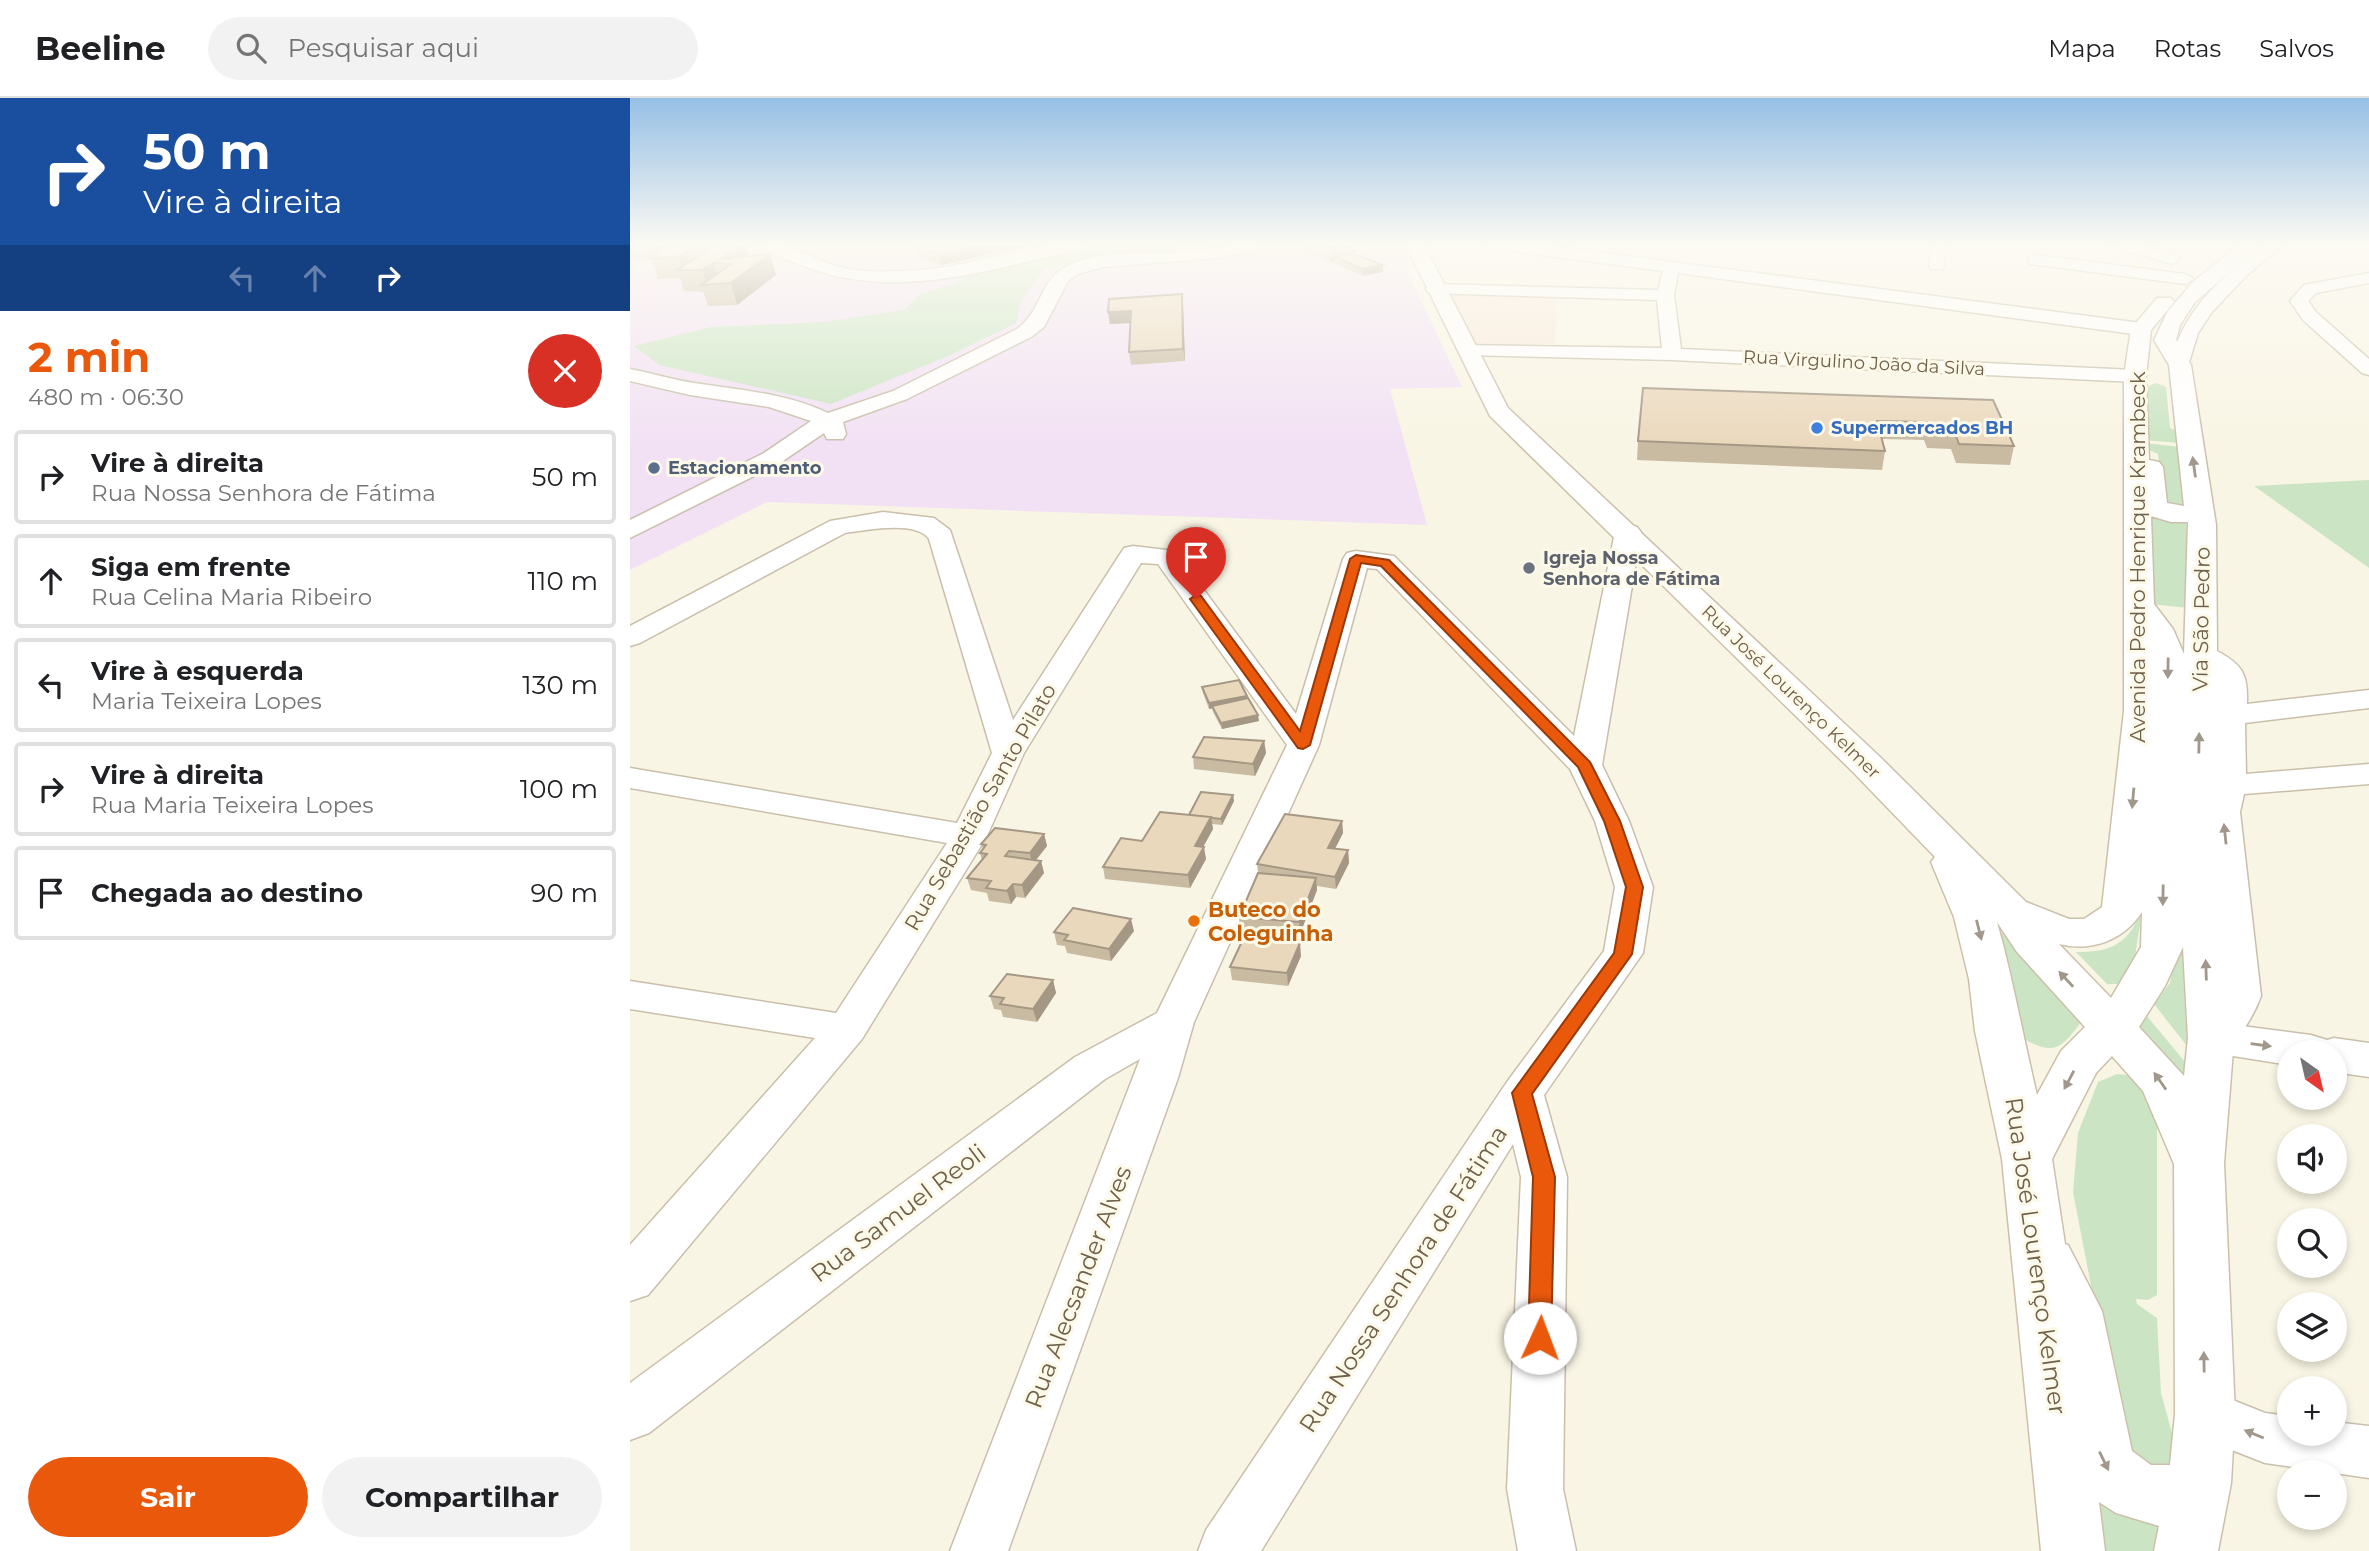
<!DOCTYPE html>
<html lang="pt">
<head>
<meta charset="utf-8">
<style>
	:root { --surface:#fff; --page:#f2f2f2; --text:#202124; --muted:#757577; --line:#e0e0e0; --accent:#ea580c }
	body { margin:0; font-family:Montserrat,sans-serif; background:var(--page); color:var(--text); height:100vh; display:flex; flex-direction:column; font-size:26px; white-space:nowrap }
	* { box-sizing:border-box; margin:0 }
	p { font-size:23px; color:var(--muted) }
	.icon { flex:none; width:38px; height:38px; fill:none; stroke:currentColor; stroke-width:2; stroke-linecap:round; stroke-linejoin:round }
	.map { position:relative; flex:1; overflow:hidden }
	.panel { display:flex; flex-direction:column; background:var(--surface); width:630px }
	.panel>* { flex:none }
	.banner { background:#1a4fa0; color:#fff; overflow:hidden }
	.needle { width:46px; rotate:146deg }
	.fabs { position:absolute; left:1647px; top:942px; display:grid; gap:14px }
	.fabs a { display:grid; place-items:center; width:70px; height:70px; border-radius:50%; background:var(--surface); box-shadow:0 4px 10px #0003; font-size:35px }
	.pin { position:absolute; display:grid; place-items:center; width:60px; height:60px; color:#fff; margin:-72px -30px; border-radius:50% 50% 50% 0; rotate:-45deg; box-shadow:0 0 7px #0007 }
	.pin .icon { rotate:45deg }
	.me { position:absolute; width:77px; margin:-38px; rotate:2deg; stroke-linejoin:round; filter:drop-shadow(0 0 5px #0008) }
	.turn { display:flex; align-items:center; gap:24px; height:147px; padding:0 28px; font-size:32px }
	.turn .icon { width:91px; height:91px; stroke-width:2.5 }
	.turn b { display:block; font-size:49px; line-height:60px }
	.lanes { display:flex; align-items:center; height:66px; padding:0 28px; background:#0003; justify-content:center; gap:35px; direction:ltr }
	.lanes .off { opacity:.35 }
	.round { display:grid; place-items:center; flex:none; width:74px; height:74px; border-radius:37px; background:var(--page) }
	.summary { display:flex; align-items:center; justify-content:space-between; height:119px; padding:0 28px }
	h1 { font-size:42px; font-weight:700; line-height:52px; color:var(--accent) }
	.primary-button { display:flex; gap:14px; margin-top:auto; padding:14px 28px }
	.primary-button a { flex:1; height:80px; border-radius:42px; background:var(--accent); color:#fff; font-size:28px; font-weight:700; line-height:80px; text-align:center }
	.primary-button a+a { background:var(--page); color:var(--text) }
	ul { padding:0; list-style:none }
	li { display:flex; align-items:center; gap:21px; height:94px; margin:0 14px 10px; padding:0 14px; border:4px solid var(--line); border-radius:7px }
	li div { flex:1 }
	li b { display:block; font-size:26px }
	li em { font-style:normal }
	header { display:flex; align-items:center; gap:42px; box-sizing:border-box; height:98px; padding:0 35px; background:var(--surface); border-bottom:2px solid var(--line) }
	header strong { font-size:33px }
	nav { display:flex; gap:38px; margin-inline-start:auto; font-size:24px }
	.search { width:490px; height:63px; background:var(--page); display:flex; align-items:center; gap:18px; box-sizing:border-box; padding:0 24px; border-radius:38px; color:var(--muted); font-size:26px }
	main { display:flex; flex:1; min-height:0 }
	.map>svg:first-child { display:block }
</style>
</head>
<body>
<header>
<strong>Beeline</strong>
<div class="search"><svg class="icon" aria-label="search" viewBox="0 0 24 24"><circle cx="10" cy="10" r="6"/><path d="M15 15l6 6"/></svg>Pesquisar aqui</div>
<nav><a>Mapa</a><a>Rotas</a><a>Salvos</a></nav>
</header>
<main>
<section class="panel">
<div class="banner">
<div class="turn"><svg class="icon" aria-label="right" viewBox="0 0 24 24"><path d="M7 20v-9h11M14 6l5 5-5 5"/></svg><div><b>50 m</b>Vire à direita</div></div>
<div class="lanes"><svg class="icon off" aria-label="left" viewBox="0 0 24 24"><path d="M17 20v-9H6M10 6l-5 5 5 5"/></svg><svg class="icon off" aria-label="ahead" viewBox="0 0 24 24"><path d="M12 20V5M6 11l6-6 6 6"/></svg><svg class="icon" aria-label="right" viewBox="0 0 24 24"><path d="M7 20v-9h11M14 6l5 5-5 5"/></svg></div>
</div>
<div class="summary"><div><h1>2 min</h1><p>480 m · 06:30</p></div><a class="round" style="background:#d93025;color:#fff"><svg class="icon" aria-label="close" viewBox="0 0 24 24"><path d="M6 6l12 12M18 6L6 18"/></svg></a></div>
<ul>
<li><svg class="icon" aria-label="right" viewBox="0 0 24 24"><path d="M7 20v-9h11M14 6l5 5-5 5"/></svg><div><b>Vire à direita</b><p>Rua Nossa Senhora de Fátima</p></div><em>50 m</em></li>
<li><svg class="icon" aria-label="ahead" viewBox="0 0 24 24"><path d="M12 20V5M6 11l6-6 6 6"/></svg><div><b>Siga em frente</b><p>Rua Celina Maria Ribeiro</p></div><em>110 m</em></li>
<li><svg class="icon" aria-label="left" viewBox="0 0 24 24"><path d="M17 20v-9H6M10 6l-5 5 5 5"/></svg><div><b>Vire à esquerda</b><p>Maria Teixeira Lopes</p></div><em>130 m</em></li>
<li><svg class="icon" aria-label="right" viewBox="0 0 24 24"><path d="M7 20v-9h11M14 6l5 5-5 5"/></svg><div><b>Vire à direita</b><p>Rua Maria Teixeira Lopes</p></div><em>100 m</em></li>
<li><svg class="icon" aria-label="arrive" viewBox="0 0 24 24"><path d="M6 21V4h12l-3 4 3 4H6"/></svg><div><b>Chegada ao destino</b></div><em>90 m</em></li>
</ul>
<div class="primary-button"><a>Sair</a><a>Compartilhar</a></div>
</section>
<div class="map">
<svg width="1739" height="1453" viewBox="0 0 1739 1453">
	<rect width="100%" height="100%" fill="#f9f5e4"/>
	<polygon fill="#f9e9d9" points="818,193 927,196 925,246 843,247"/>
	<polygon fill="#f2e1f5" points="0,145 777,145 777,173 832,289 760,291 797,427 137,404 0,472"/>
	<g fill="#cbe5c4">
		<polygon points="474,145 541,145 548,152 474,159 415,170 391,202 386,225 318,258 201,306 29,267 4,248 81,229 194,224 274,212 291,196 327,185 339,175"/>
		<polygon points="1526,285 1536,289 1540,330 1549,334 1549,345 1514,342 1516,289"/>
		<polygon points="1515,345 1550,349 1553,409 1533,410 1528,356 1515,350"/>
		<polygon points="1739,382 1739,470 1624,388"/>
		<polygon points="1520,419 1556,424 1558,510 1520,506"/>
		<path d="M1508 820H1511L1505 858 1489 886H1477L1446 854C1476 854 1495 849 1508 820Z"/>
		<path d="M1372 835 1378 837 1451 924C1431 953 1421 958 1389 938L1366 836Z"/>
		<polygon points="1546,851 1552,852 1557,948 1524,906 1540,885"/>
		<polygon points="1516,917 1556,965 1556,986 1508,933 1510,922"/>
		<path d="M1487 976 1505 978 1527 1003V1197L1518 1202 1506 1201 1507 1206 1527 1220 1531 1295 1547 1353 1538 1366C1520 1369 1509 1362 1493 1354L1443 1094 1448 1035 1468 984Z"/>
		<polygon points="1475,1401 1542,1424 1535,1453 1473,1453 1469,1411"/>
	</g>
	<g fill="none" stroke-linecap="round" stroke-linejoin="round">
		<defs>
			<g id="minor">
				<path d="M612 145H640L629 151 585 160 473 169 448 176 438 183 414 229 401 239 277 301 213 324 216 336 213 341H197L194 335 150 365 0 440V422L134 355 181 323 139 309 60 297 0 283V271C22 275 43 282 64 285 110 292 156 295 198 315L263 293 387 231C409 215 410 189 427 175 457 150 517 157 554 154 574 153 593 150 612 145Z"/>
				<polygon points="850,145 897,145 1511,225 1520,231 1511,237 1048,175 1044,197 1051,251 1505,272 1512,274 1515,278 1512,282 1505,284 1042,262 837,257 827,251 830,247 1032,250 1027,202 799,195 796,191 799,187 805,186 1028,192 1033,173 858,150"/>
				<polygon points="1301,145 1317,145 1313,171 1301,171 1299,167"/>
				<polygon points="1477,145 1504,145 1548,158 1550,161 1542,166 1479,148"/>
				<path d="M1636 145H1655L1616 178 1582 214 1568 235 1557 271H1543L1540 267C1551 214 1594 176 1636 145Z"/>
				<polygon points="1406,157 1555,176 1564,181 1555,186 1400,166 1398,162 1400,158"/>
				<polygon points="1739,175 1739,185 1686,195 1678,203 1686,214 1739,261 1739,277 1732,275 1673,222 1660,203 1674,187"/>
				<path d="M253 414 304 420 320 432 383 622 494 450 503 448 545 453 666 616 713 461 717 455 726 453 764 458 944 638 985 434 989 429 998 426 1007 429 1011 434 972 667 999 723 1023 789 1013 855 914 997 937 1079 933 1391 946 1453H888L877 1391 891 1079 883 1046 631 1453H568L576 1432 877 984 974 853 985 789 965 723 940 671 747 471 737 470 689 647 564 924 548 980 378 1453H320L510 961 475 981 19 1335 0 1342V1285L445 959 527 915 657 647 528 466 511 465 394 655 357 738 232 941 18 1197 0 1203V1147L185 940 0 911V883L206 915 317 745 0 690V670L327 725 362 655 299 441C287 422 236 432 215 435L10 545 0 548V528L200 423Z"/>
				<path d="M1739 592V610L1615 625 1616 676 1739 666V686L1614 696 1610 714 1631 898C1624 917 1605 953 1582 954 1577 955 1571 952 1566 950L1560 940 1591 898 1576 714 1582 687 1583 617 1588 610 1599 608Z"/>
				<polygon points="1575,1291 1635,1315 1659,1318 1659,1335 1704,1335 1704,1324 1739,1328 1739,1380 1635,1365 1556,1334 1548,1316 1556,1298"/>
			</g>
			<polygon id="tertiary" points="1581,924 1681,937 1697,942 1704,940 1739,945 1739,979 1704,974 1704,954 1659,954 1659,967 1565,952 1558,940 1565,928"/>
			<g id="secondary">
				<path d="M128 145C164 145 177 160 210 169 228 174 249 174 268 173 333 173 394 145 459 145L456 149C362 172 260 206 166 165 154 160 137 155 128 145Z"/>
				<path d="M775 145H793L878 310 1249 658 1396 804 1439 821H1454L1472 809 1494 613V278L1501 231 1527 200H1541L1544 204 1521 232 1516 278 1519 362 1529 364 1533 369 1537 405 1554 408 1539 267 1524 242 1538 213 1564 183 1612 145H1633L1565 204 1550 227 1546 242 1561 267 1586 427 1587 553C1611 566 1618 575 1617 603 1616 612 1616 617 1611 624L1599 627 1587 624 1588 689 1599 906 1604 940 1594 1065 1605 1316 1601 1385 1588 1453H1524L1529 1428 1486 1415 1469 1404 1475 1453H1411L1372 1061 1345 933 1339 881 1324 819 1301 764 1305 759 1223 674 860 318ZM1521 418 1541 424H1558L1554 556 1543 531 1524 506ZM1512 814 1511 849 1481 900 1429 846C1461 854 1493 843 1512 814ZM1367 824 1387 854 1455 929 1431 953 1407 997C1393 939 1383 881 1367 824ZM1553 849 1558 940 1554 978 1509 929 1535 888ZM1482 958 1513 993 1544 1066 1545 1316 1540 1367H1521L1502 1353 1472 1213 1438 1147 1435 1146 1422 1061 1466 975Z"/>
			</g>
		</defs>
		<use href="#minor" stroke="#c9bfab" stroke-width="3"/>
		<use href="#tertiary" stroke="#c9bfab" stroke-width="3"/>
		<use href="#secondary" stroke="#ccc0aa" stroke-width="3"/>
		<use href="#minor" fill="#fff" fill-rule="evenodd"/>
		<use href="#tertiary" fill="#fff" fill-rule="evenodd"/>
		<use href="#secondary" fill="#fff" fill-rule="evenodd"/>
	</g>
	<g fill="#c9baa2">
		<polygon points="0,145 115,145 119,158 146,177 107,207 78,208 73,194 54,193 50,180 28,181 21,161 0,161"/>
		<polygon points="706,145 725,156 753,174 733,178 705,166 705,164 701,164 675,154 675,146"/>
		<polygon points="402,147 311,167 288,159 286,148"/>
		<polygon points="552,196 553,208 555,263 501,267 499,254 500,225 480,226 478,214"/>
		<polygon points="1363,302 1384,348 1380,367 1326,365 1321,351 1297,350 1294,342 1252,341 1255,353 1252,372 1007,362 1008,343"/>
		<polygon points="572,589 617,598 618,601 629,623 592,631 583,614 582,610 579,611 573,595"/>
		<polygon points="634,643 636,655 625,678 564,671 563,659"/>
		<polygon points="603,697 604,703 592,727 582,726 583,731 573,749 576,761 560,790 475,781 473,769 512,743 559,717"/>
		<polygon points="712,723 713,735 705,751 718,752 719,765 706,791 687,788 687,792 670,836 610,831 609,819 628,775 627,766"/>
		<polygon points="414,736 417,748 406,762 411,763 414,775 395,800 386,799 381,806 359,803 357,795 341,792 337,780 352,762 350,755 353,751 351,746"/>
		<polygon points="504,833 481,863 437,855 435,848 427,847 424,834"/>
		<polygon points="671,858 658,888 602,882 600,869"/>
		<polygon points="423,882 426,895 407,924 373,919 371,912 364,911 360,898"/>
	</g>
	<g fill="#a49784">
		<polygon points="29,145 57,145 34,160"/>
		<polygon points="113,145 115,145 120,164 101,166 90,161"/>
		<polygon points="360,145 401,145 402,147 311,167 309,156"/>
		<polygon points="57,153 63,172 53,172 48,159"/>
		<polygon points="140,156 146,177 107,207 101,185"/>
		<polygon points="709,156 709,161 705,159 705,164 701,164 701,157"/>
		<polygon points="83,165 89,186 77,186 72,172"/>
		<polygon points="753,167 753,174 733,178 732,171"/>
		<polygon points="552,196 553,208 555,263 553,251"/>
		<polygon points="501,213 502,225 480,226 478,214"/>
		<polygon points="617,598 618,603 579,611 579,605"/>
		<polygon points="628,617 629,623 592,631 591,625"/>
		<polygon points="634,643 636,655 625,678 623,666"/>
		<polygon points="603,697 604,703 592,727 591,721"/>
		<polygon points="581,719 583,731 567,760 565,748"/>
		<polygon points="712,723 713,735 699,762 698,750"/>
		<polygon points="414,736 417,748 402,767 400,755"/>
		<polygon points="574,749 576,761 560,790 558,777"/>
		<polygon points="718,752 719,765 706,791 705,779"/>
		<polygon points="411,763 414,775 395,800 392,787"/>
		<polygon points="686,780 687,792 670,836 669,824"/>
		<polygon points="383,786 386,799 381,806 377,793"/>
		<polygon points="501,821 504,833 481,863 479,851"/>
		<polygon points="670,845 671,858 658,888 657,875"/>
		<polygon points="423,882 426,895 407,924 403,911"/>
	</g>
	<g fill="#ead8bc" stroke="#a49784" stroke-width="2">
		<polygon points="42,145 68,145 66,147 113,145 90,161 140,156 101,185 71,187 101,166 83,165 72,172 47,172 76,153 57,153 48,159 21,160"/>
		<polygon points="299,145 360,145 309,156 286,148"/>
		<polygon points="681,145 706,145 725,153 715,155 702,148 696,149 709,156 701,157 675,146"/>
		<polygon points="724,156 753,167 732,171 705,159"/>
		<polygon points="552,196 553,251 499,254 501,213 478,214 479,201"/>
		<polygon points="1013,290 1363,302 1384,348 1329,346 1324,333 1300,332 1297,324 1247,323 1255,353 1008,343"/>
		<polygon points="609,582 617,598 579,605 572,589"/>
		<polygon points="618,600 628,617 591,625 582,608"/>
		<polygon points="574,639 634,643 623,666 563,659"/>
		<polygon points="571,694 603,697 591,721 559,717"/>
		<polygon points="530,714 581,719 565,748 574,749 558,777 473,769 491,740 512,743"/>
		<polygon points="655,716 712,723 698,750 718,752 705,779 627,766"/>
		<polygon points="365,730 414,736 400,755 379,753 375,758 411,763 392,787 383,786 377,793 356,790 361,783 337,780 357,756 350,755 356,747 351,746"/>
		<polygon points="628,775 686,780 669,824 609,819"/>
		<polygon points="443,810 501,821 479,851 434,842 438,837 424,834"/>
		<polygon points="614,839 670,845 657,875 600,869"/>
		<polygon points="377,876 423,882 403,911 370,906 374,900 360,898"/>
	</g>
	<defs><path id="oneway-solid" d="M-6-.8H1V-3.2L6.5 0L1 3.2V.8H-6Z" transform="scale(1.75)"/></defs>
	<g fill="#a1988b">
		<use href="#oneway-solid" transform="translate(1564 369) rotate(-98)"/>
		<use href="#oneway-solid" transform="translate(1538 570) rotate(91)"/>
		<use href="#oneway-solid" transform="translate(1569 645) rotate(-89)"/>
		<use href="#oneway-solid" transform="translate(1503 700) rotate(95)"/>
		<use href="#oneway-solid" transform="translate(1595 736) rotate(-96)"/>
		<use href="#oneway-solid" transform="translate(1533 797) rotate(91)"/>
		<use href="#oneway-solid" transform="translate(1349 832) rotate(76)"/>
		<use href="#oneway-solid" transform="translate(1576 872) rotate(-92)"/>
		<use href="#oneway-solid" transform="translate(1436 881) rotate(-133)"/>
		<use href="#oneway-solid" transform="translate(1631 947) rotate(8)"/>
		<use href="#oneway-solid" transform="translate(1439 982) rotate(118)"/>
		<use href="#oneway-solid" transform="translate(1530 983) rotate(-125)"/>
		<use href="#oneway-solid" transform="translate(1574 1264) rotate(-91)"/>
		<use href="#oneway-solid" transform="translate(1624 1336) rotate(-158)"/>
		<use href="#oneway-solid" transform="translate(1474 1363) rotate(64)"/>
	</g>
	<linearGradient id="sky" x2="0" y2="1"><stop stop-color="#96c0e5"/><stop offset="0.42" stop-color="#fcfaf3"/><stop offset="1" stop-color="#fcfaf3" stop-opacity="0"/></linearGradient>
	<rect width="1739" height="349" fill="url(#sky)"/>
	<polygon fill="#ea580c" stroke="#983908" stroke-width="2" points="726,457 759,462 960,664 990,723 1013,789 1002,856 902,996 925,1079 921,1240 918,1248 910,1251 901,1248 898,1240 903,1079 882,995 984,855 996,789 974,723 948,669 751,468 731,465 680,647 673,651 668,650 560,501 566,497 571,498 670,633 720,461"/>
	<circle fill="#3f7fe0" stroke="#fdf9e9" stroke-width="2.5" cx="1187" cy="330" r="7"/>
	<circle fill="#5c6f8a" stroke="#fdf9e9" stroke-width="2.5" cx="24" cy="370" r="7"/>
	<circle fill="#6b7280" stroke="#fdf9e9" stroke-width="2.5" cx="899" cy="470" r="7"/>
	<circle fill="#e8710a" stroke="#fdf9e9" stroke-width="2.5" cx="564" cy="823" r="7"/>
	<g text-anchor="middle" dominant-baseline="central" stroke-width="6" stroke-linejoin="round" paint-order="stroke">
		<g font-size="18" fill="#6f604c" stroke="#fdf9e9">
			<text transform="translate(1234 265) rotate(3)">Rua Virgulino João da Silva</text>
			<text transform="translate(1161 594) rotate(44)">Rua José Lourenço Kelmer</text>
		</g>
		<g font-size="18" font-weight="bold" fill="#366cbe" stroke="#fdf9e9" text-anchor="start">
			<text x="1201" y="330">Supermercados BH</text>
		</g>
		<g font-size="18" font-weight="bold" fill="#4e5e75" stroke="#fdf9e9" text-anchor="start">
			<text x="38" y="370">Estacionamento</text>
		</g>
		<g font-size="18" font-weight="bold" fill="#5b616d" stroke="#fdf9e9" text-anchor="start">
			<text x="913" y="460">Igreja Nossa<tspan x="913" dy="21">Senhora de Fátima</tspan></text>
		</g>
		<g font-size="21" fill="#6f604c" stroke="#fdf9e9">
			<text transform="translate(1507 459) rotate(-90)">Avenida Pedro Henrique Krambeck</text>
			<text transform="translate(1571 521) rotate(-89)">Via São Pedro</text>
			<text transform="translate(350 709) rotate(-60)">Rua Sebastião Santo Pilato</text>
		</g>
		<g font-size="21" font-weight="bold" fill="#c56008" stroke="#fdf9e9" text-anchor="start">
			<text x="578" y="811">Buteco do<tspan x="578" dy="24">Coleguinha</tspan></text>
		</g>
		<g font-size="24" fill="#6f604c" stroke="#fdf9e9">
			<text transform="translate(268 1115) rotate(-37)">Rua Samuel Reoli</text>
			<text transform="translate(1406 1158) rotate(82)">Rua José Lourenço Kelmer</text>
			<text transform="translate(773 1181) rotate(-57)">Rua Nossa Senhora de Fátima</text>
			<text transform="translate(448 1189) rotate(-69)">Rua Alecsander Alves</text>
		</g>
	</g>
</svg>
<div class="fabs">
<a><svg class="needle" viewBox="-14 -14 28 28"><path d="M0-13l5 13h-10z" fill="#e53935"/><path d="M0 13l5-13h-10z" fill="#757577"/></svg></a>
<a><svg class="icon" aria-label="sound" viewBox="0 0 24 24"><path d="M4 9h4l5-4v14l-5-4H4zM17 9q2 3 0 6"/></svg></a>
<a><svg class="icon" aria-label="search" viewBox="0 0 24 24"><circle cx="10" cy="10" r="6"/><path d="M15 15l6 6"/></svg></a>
<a><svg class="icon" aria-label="layers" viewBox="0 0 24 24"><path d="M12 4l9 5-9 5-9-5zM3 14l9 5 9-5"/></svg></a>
<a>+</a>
<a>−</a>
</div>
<div class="pin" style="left:566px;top:501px;background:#d93025"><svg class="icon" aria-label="arrive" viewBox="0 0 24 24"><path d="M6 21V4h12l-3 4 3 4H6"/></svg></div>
<svg class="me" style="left:910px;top:1240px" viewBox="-20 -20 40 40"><circle r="19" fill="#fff"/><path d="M0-13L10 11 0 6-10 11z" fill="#ea580c"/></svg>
</div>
</main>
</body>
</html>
